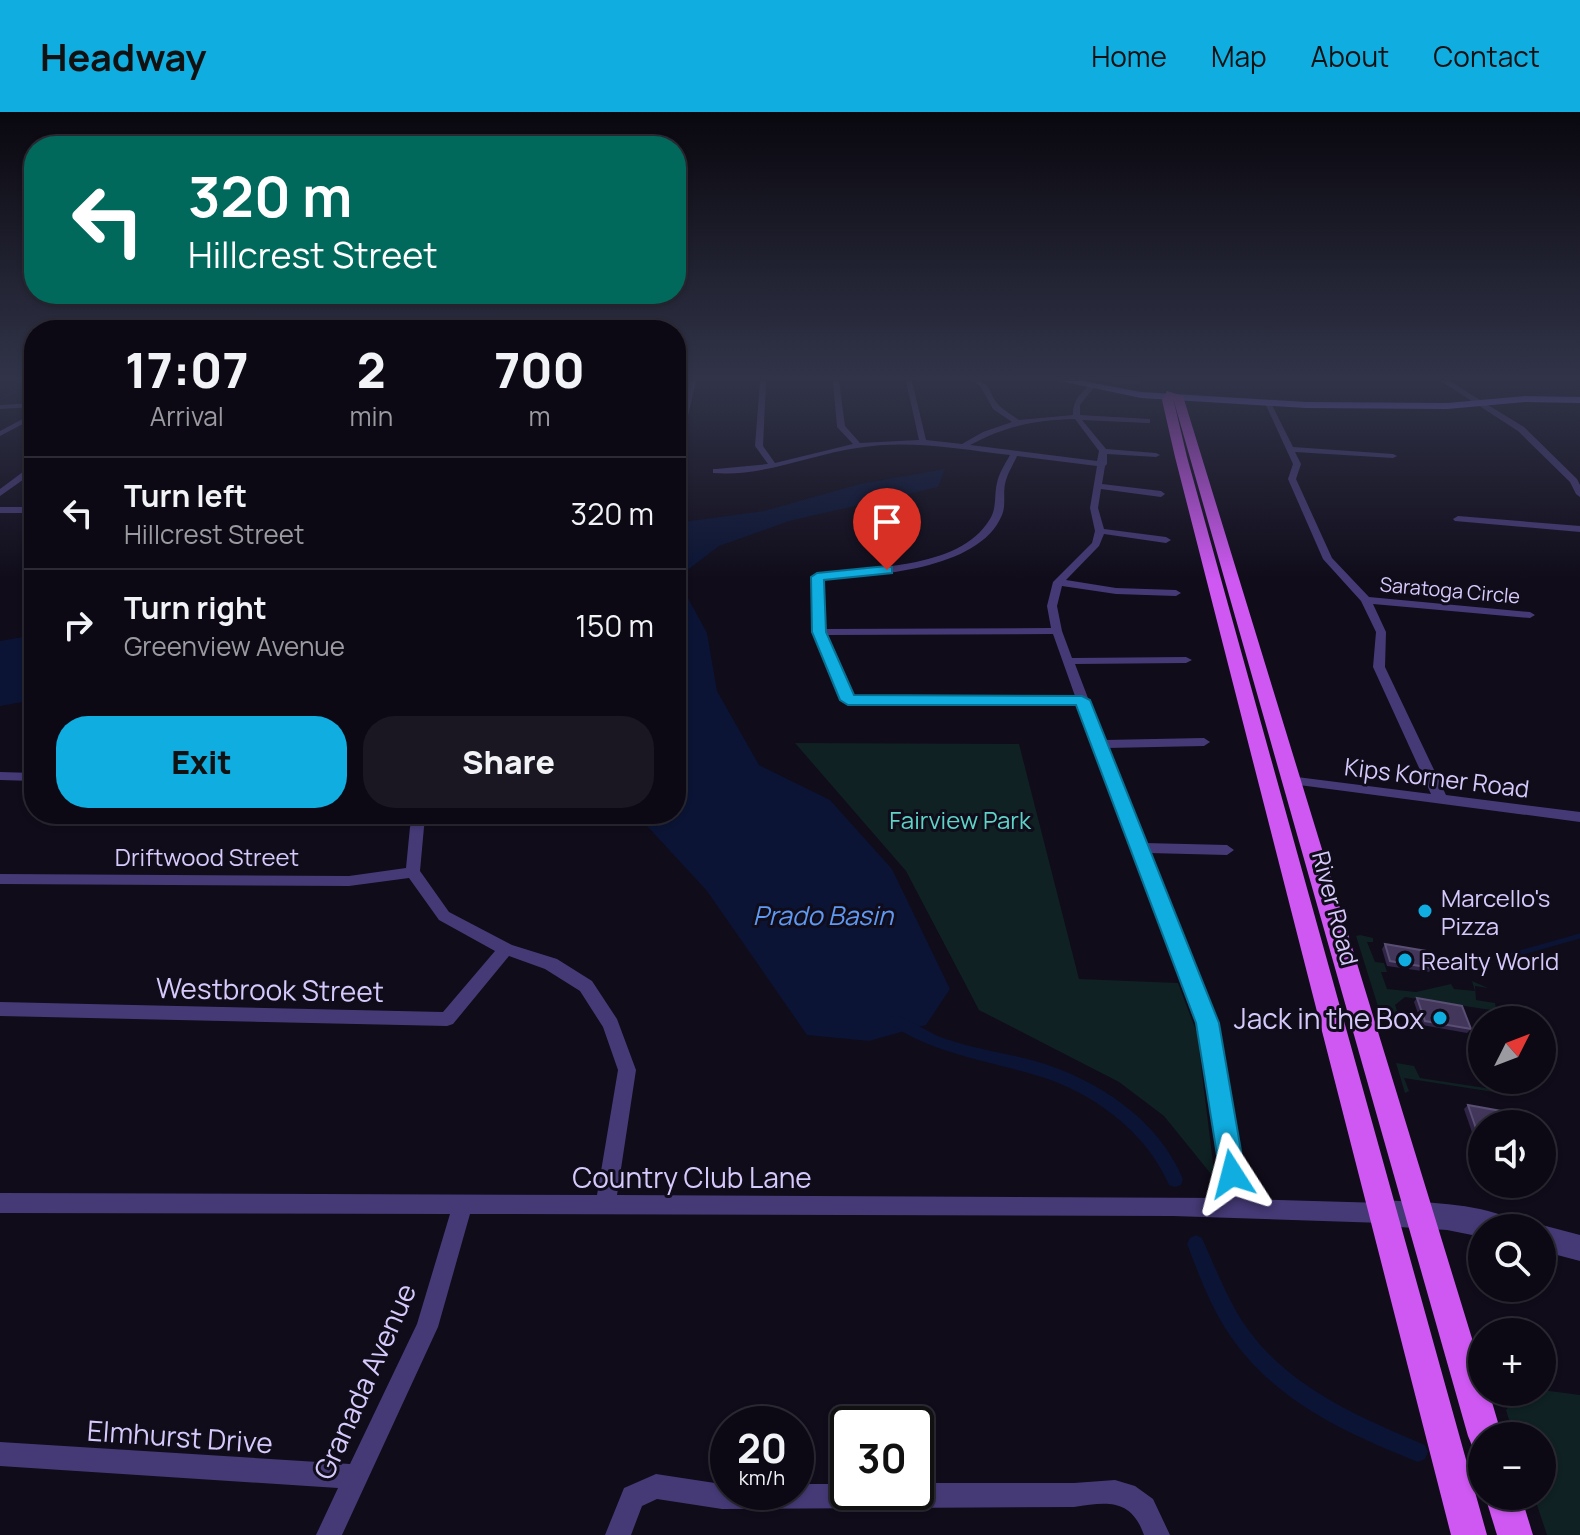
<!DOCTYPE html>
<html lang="en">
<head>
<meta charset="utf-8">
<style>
	:root { --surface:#0c0914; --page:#1a1722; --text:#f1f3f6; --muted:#9a9aa0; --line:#2c2a34; --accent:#10ade0 }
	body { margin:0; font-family:Manrope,sans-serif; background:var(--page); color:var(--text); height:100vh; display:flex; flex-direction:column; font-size:30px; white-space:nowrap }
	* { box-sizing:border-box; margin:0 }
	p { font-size:26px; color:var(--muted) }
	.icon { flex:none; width:44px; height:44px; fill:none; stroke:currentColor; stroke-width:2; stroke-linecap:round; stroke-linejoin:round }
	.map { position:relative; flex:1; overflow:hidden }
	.panel { position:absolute; left:24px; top:208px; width:662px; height:504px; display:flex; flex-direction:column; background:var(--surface); border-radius:32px; box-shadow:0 2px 6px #0004,0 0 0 2px var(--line) }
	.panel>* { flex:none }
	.top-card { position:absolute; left:24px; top:24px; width:662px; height:168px; border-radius:32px; box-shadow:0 2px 6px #0004,0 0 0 2px var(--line); background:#00695c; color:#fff; overflow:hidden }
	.needle { width:52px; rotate:48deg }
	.tools { position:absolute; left:1468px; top:894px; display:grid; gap:16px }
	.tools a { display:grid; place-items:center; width:88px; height:88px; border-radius:50%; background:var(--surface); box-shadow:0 2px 6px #0004,0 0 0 2px var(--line); font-size:40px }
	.speed { position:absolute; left:710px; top:1294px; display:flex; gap:16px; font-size:40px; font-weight:700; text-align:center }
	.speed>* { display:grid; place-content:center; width:104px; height:104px; border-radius:50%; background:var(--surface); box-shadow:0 2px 6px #0004,0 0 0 2px var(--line); line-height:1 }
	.speed small { font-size:20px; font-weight:400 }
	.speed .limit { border:4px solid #111; border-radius:12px; background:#fff; color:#111 }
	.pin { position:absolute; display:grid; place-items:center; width:68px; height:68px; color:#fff; margin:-82px -34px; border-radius:50% 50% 50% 0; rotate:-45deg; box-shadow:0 0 8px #0007 }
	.pin .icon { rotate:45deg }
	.me { position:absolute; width:88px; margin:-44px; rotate:351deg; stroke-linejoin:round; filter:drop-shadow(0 0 6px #0008) }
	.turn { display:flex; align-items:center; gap:28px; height:168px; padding:0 32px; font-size:36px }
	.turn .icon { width:104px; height:104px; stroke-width:2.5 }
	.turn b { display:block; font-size:56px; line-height:68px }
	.eta { display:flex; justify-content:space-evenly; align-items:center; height:136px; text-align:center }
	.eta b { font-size:48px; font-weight:800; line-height:56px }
	.cta { display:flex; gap:16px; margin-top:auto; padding:16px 32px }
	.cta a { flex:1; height:92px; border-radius:32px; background:var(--accent); color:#111; font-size:32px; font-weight:800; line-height:92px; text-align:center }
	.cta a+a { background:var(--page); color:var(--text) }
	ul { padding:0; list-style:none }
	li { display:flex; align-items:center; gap:24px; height:112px; padding:0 32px; border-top:2px solid var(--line) }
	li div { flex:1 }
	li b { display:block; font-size:30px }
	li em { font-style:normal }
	header { display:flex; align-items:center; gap:48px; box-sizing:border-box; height:112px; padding:0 40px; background:var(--accent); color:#111 }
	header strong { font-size:38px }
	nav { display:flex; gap:44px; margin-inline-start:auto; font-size:28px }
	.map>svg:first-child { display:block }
</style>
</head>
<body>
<header>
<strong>Headway</strong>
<nav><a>Home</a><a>Map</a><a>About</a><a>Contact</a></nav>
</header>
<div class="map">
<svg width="1580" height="1423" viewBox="0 0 1580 1423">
	<rect width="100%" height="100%" fill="#100c1a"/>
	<g fill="#0f2123">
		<polygon points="795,631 1019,632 1079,867 1178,871 1197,921 1215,1067 1164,1004 1119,970 979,898 906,759"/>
		<polygon points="1360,823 1373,826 1373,830 1367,830 1375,850 1384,851 1387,860 1381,860 1387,877 1416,880 1451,872 1454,877 1475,879 1472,869 1488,876 1475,874 1476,888 1495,891 1496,896 1491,898 1405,885 1395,893 1400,907 1381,904 1356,824"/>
		<polygon points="1396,951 1414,954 1420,966 1518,981 1519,984 1404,966 1409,979 1405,981"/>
		<polygon points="1542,1278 1580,1283 1580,1423 1547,1423 1534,1384 1542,1384 1542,1324 1514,1324 1506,1298 1518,1285"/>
	</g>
	<g fill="#0b1434">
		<polygon points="945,357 938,375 789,409 719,434 677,466 707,521 717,579 759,653 830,688 892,757 950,877 926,913 869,929 807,923 707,779 636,702 676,702 676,411 764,399 860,372"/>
		<polygon points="34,523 34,588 0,594 0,529"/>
	</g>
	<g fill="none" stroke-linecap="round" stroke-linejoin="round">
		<g stroke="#0b1434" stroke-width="2">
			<polyline points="13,279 9,276 19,269"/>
			<polyline points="0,288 15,280 34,278"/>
		</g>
		<polyline stroke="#0b1434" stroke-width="5" points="1509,844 1580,824"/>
		<g fill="#0b1434" fill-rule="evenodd">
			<path d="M896 903C913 909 928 921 946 927 975 937 1005 941 1035 949 1097 967 1157 1006 1183 1067L1181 1073 1175 1075 1169 1073C1146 1019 1091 979 1035 963 985 948 936 942 891 913L889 909 891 905Z"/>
			<path d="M1196 1123 1202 1126C1213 1151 1223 1175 1236 1199 1278 1271 1352 1302 1425 1333L1428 1340 1425 1347 1418 1350C1343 1320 1270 1287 1225 1216 1209 1190 1198 1161 1187 1132L1190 1126Z"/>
		</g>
		<g fill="#453a76" fill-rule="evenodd">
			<polygon points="690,269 696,269 680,338 676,340 676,322"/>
			<path d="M760 269H766L763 334 775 351 853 332 837 315 833 269H839L845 314 860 331 919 328 906 269H912L926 328 962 332 983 320 1012 310 993 297 981 275 974 269C989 269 989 280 997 291 1003 298 1012 303 1019 308L1073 303C1072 290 1081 279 1092 272L1095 274 1080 293V303L1150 307V311H1147L1082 308 1106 337 1156 341 1160 343 1156 345 1107 342V352L1105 354 1102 372 1161 379 1165 382 1161 385 1101 377 1098 396 1104 417 1166 425 1171 428 1166 431 1104 422 1099 434 1066 468 1116 476 1176 478 1181 481 1176 484 1116 482 1062 474 1057 494 1062 519 1072 546 1186 545 1192 548 1186 551 1075 552 1104 628 1204 626 1210 630 1204 634 1107 636 1145 731 1227 733 1234 738 1227 743 1149 741 1216 911 1242 1062 1249 1087 1383 1091 1390 1094 1393 1101 1390 1108 1383 1111 1173 1104 470 1102 438 1215 342 1423H316L338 1376 0 1354V1330L350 1352 417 1212 450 1102 0 1101V1081L597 1083 618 958 603 915 580 879 545 857 509 844 453 912 447 914 0 904V890L443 900 495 839 439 808 409 766 349 774 0 772V762L349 764 406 756 410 715 415 702H429L424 715 420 759 449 800 512 833 557 847 592 869 617 907 636 958 617 1083 1228 1086 1222 1062 1198 911 1077 592 844 591 814 520 813 463C867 453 958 460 990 407 997 396 994 383 997 371 999 361 1005 352 1010 343 959 337 908 327 857 336 809 343 763 365 713 361V357H716L768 352 755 334ZM1075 307 1099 339 1097 349 970 333C1004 314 1036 308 1075 307ZM1017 344 1097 354 1090 396 1095 419 1092 431 1053 470 1047 494 1051 516 824 517 822 468C873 463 979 459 1002 403 1006 394 1003 382 1005 372 1007 362 1013 353 1017 344ZM1053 522 1075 584H852L826 523Z"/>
			<polygon points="1441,269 1449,269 1524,315 1577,367 1580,373 1580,385 1576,382 1570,370 1518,319"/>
			<polygon points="1264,289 1271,291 1293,335 1393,342 1397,344 1393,346 1295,340 1301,352 1296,367 1332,446 1369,485 1530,500 1535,503 1530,506 1373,492 1386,520 1385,555 1446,683 1580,700 1580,710 1284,671 1282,668 1289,664 1431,682 1373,555 1376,520 1361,489 1323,447 1288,367 1293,352"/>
			<polygon points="34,291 34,295 0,297 0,293"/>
			<polygon points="34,301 34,306 0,324 0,319"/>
			<polygon points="31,354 34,354 34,360 0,384 0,377"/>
			<rect x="0" y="395" width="34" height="6"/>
			<polygon points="1458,404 1580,414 1580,420 1455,409 1453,407"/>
			<polygon points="0,660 34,661 34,669 0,668"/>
			<path d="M656 1362 728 1373V1380H796V1372H848V1380H916V1371H1074L1115 1368 1135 1374 1153 1387 1170 1423H1144C1131 1386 1107 1390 1074 1395L722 1397 657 1387 642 1394 631 1423H605L624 1376Z"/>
		</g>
		<g fill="#453a76" fill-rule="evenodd">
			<path d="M1383 1088C1425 1091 1473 1090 1512 1107L1516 1116H1482V1125L1447 1118 1383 1114 1374 1110 1370 1101 1374 1092Z"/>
			<polygon points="1542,1113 1580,1123 1580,1149 1542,1139 1542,1116 1534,1116"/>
		</g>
		<polygon fill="#7e67f4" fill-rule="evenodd" points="1061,269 1082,269 1141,280 1306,290 1447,291 1525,284 1580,285 1580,291 1525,290 1447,297 1306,296 1141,286"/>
		<g fill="#cf58f3" fill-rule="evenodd">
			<polygon points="1167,279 1183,284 1482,1259 1482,1280 1489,1280 1502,1324 1482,1324 1482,1340 1473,1336 1468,1324 1173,286 1187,345 1487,1423 1451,1423 1175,345 1162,288"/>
			<polygon points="1485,1384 1521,1384 1533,1423 1497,1423"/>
		</g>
	</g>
	<g fill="#302547">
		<polygon points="1110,269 1141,269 1140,272 1112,272"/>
		<polygon points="1385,832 1432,856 1429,860 1387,854 1382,837"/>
		<polygon points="1417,886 1471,917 1467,921 1422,913 1414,890"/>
		<polygon points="1468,993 1482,1012 1482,1033 1476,1032 1464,997"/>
	</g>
	<g fill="#42375a" stroke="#594e73" stroke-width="2">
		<polygon points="1385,832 1426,839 1432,856 1390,849"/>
		<polygon points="1417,886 1462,894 1471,917 1425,909"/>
		<polygon points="1468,993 1501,999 1506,1012 1482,1012 1482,1028 1480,1028"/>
	</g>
	<linearGradient id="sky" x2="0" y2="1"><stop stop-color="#09070e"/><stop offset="0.57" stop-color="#313449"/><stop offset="1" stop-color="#313449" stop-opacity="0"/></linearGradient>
	<rect width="1580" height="468" fill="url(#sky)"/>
	<polygon fill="#10ade0" stroke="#0a7092" stroke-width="2" points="887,454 892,455 892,461 824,468 826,520 854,583 1082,584 1090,588 1219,911 1245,1062 1241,1071 1232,1074 1223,1071 1220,1062 1196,911 1076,593 848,593 840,588 812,520 811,465 817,461"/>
	<g fill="#10ade0" stroke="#100c1a" stroke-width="3">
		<circle cx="1425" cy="799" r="8"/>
		<circle cx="1405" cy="848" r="8"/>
		<circle cx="1440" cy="906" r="8"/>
	</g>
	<g text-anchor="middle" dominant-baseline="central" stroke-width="6" stroke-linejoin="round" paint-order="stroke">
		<g font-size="20" fill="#d6c9fb" stroke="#100c1a">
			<text transform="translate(1450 478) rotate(5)">Saratoga Circle</text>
		</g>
		<g font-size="24" fill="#d6c9fb" stroke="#100c1a">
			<text transform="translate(1437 665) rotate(7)">Kips Korner Road</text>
			<text x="207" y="744">Driftwood Street</text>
			<text transform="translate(1336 796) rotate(75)">River Road</text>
		</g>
		<g font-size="24" fill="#5cd4c7" stroke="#100c1a">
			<text x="960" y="707">Fairview Park</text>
		</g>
		<g font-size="24" fill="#d6c9fb" stroke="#100c1a" text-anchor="start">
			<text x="1441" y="785">Marcello's<tspan x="1441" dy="28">Pizza</tspan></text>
			<text x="1421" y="848">Realty World</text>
		</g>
		<g font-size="26" font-style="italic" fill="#5e99f3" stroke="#100c1a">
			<text x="823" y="803">Prado Basin</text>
		</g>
		<g font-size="28" fill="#d6c9fb" stroke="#100c1a">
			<text transform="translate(270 877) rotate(1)">Westbrook Street</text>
			<text x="692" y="1065">Country Club Lane</text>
			<text transform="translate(364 1269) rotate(-66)">Granada Avenue</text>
			<text transform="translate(180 1324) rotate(4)">Elmhurst Drive</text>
		</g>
		<g font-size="28" fill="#d6c9fb" stroke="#100c1a" text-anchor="end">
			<text x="1424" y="906">Jack in the Box</text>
		</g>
	</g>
</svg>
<div class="tools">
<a><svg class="needle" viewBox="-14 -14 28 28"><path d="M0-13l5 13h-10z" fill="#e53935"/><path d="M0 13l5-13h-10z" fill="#9a9aa0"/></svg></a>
<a><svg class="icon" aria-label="sound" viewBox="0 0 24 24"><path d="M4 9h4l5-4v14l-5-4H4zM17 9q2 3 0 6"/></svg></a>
<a><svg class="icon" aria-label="search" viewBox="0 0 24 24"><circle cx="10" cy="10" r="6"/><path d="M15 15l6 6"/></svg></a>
<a>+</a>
<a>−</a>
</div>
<div class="speed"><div>20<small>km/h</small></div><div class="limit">30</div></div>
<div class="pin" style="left:887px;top:458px;background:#d93025"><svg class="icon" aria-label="arrive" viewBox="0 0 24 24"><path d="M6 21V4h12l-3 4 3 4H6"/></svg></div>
<svg class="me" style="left:1232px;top:1062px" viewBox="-20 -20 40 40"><path d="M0-17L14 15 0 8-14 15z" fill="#10ade0" stroke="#fff" stroke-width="4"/></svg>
<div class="top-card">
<div class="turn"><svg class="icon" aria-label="left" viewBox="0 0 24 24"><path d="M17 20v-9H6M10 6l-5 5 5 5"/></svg><div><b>320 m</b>Hillcrest Street</div></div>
</div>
<section class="panel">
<div class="eta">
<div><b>17:07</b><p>Arrival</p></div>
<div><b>2</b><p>min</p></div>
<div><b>700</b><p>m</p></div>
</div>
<ul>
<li><svg class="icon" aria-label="left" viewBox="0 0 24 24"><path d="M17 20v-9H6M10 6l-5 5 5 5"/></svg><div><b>Turn left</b><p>Hillcrest Street</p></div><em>320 m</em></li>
<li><svg class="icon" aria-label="right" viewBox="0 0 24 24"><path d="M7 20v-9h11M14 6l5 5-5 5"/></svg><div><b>Turn right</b><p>Greenview Avenue</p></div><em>150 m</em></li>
</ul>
<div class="cta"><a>Exit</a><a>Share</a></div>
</section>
</div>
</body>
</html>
